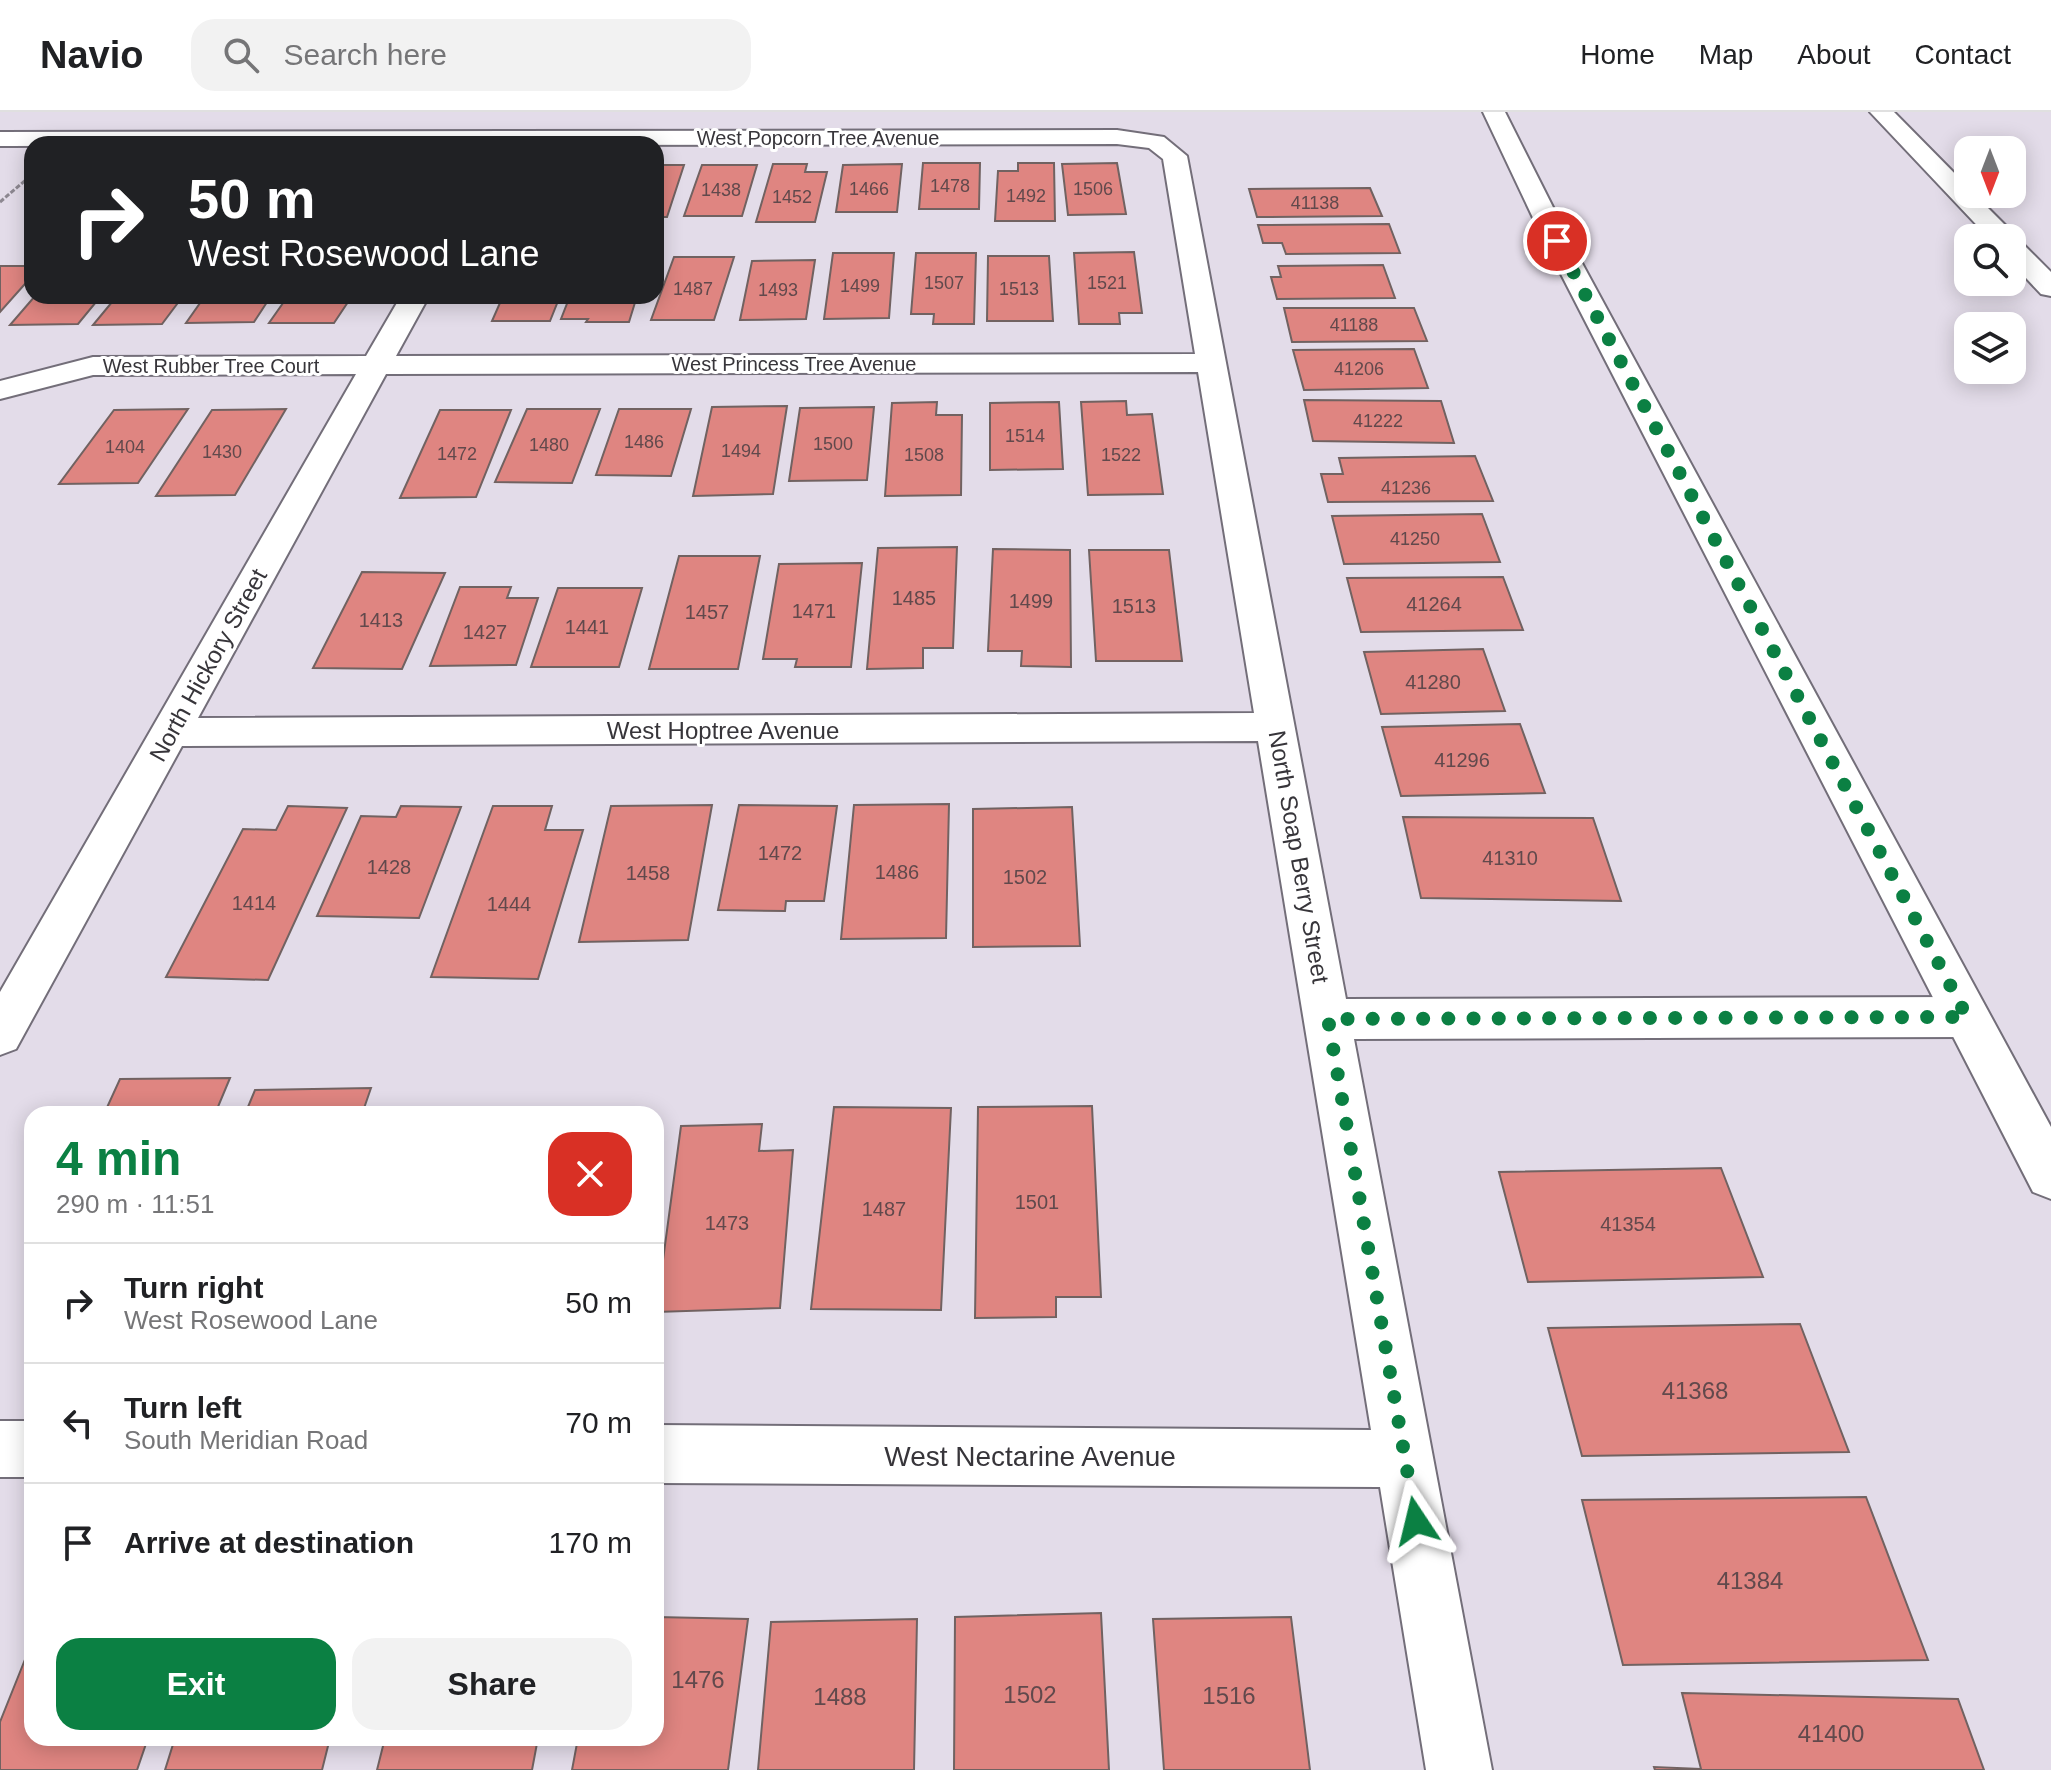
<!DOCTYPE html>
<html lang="en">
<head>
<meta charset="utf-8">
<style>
	:root { --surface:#fff; --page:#f2f2f2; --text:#202124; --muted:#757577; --line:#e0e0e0; --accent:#0b8043 }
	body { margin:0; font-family:Helvetica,sans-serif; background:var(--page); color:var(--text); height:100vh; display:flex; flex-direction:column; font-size:30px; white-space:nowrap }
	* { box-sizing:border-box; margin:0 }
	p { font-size:26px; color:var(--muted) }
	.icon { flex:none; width:44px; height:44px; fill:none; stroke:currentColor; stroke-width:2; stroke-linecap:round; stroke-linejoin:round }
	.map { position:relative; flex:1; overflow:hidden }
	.sheet { position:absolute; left:24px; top:994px; width:640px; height:640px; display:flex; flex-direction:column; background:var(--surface); border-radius:24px; box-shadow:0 4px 20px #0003 }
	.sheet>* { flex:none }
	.top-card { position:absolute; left:24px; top:24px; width:640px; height:168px; border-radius:24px; box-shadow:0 4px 20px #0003; background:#202124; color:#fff; overflow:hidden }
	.needle { width:52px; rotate:180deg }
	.buttons { position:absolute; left:1954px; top:24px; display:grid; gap:16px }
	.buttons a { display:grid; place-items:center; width:72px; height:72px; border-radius:16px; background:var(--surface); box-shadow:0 4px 20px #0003; font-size:40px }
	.pin { position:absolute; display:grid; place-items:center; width:68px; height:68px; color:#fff; margin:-34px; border:4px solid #fff; border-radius:50%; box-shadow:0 2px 8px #0007 }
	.me { position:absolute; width:88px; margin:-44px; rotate:350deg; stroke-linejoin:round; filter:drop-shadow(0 0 6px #0008) }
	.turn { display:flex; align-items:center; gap:28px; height:168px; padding:0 32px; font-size:36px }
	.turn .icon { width:104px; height:104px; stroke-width:2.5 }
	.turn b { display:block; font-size:56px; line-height:68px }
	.round { display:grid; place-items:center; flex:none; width:84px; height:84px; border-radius:24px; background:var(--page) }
	.summary { display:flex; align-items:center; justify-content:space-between; height:136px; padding:0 32px }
	h1 { font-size:48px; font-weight:800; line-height:60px; color:var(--accent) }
	.button { display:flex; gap:16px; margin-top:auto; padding:16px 32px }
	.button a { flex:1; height:92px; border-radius:24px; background:var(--accent); color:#fff; font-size:32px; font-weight:800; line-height:92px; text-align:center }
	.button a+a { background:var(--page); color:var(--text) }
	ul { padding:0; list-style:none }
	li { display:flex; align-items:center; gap:24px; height:120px; padding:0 32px; border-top:2px solid var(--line) }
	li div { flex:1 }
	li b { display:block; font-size:30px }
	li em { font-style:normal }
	header { display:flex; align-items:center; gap:48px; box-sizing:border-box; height:112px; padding:0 40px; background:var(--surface); border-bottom:2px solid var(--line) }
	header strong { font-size:38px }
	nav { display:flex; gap:44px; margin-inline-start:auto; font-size:28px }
	.search { width:560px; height:72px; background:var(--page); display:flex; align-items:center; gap:20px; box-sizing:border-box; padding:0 28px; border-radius:24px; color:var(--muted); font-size:30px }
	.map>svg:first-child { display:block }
</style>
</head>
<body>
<header>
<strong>Navio</strong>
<div class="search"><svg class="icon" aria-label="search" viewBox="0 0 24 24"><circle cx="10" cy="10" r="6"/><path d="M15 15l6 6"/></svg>Search here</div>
<nav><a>Home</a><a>Map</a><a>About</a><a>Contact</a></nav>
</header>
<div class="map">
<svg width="2051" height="1658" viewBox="0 0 2051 1658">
	<rect width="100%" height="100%" fill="#e3dce9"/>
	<g fill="#df8581" stroke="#716261" stroke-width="2">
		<polygon points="923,51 980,51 979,97 919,97"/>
		<polygon points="1018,51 1054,51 1055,109 995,109 998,59 1018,59"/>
		<polygon points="1117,51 1126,102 1068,103 1062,52"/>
		<polygon points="773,52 807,52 805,60 827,60 815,110 756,110"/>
		<polygon points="902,52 897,100 836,100 843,53"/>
		<polygon points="656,53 684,53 667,105 656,105"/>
		<polygon points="702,53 757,53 742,104 684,104"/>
		<polygon points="1370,76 1382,104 1257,105 1249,77"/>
		<polygon points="1389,112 1400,141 1286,142 1282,131 1263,131 1258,113"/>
		<polygon points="1134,140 1142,201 1119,201 1120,212 1079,212 1074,141"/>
		<polygon points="833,141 894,141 889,206 824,207"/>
		<polygon points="916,141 976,141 974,212 933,212 934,202 911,202"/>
		<polygon points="988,144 1049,144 1053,209 987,209"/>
		<polygon points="674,145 734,145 714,208 651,208"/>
		<polygon points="815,148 806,207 740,208 752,149"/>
		<polygon points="1383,153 1395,186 1277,187 1271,165 1281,165 1278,154"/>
		<polygon points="0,154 32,154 32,164 0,200"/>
		<polygon points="35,184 101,184 78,212 10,213"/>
		<polygon points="117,184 183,184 162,212 93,213"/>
		<polygon points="205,184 271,184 254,210 186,211"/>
		<polygon points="288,184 352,184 334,211 269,211"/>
		<polygon points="503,184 560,184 550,209 492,209"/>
		<polygon points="570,184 637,184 629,210 586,210 588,207 561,207"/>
		<polygon points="1284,196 1414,196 1427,229 1292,230"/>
		<polygon points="1414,237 1428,276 1304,278 1293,238"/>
		<polygon points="1304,288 1441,289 1454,331 1313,329"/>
		<polygon points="1126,289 1127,303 1152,302 1163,382 1088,383 1081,290"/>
		<polygon points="937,290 936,303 962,303 961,383 885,384 892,291"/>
		<polygon points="1059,290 1063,357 990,358 990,291"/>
		<polygon points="787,294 773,382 693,384 712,295"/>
		<polygon points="874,295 867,368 789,369 800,296"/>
		<polygon points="188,297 138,371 59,372 114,298"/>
		<polygon points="286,297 235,383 156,384 212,298"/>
		<polygon points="527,297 600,297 572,371 495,370"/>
		<polygon points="619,297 691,297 671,364 596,363"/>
		<polygon points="440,298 511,298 476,385 400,386"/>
		<polygon points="1475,344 1493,389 1328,390 1321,362 1343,362 1339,346"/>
		<polygon points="1482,402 1500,450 1344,452 1332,404"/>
		<polygon points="957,435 953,536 923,536 923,556 867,557 878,436"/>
		<polygon points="993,437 1070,438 1071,555 1021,554 1022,539 988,539"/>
		<polygon points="1089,438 1169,438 1182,549 1096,549"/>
		<polygon points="679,444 760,444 738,557 649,557"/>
		<polygon points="862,451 851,555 795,555 797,547 763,547 779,452"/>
		<polygon points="362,460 445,461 402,557 313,556"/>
		<polygon points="1503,465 1523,518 1361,520 1347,466"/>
		<polygon points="460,475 511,475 507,486 538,486 516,553 430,554"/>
		<polygon points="558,476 642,476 619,555 531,555"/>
		<polygon points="1483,537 1505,599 1381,602 1364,540"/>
		<polygon points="1520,612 1545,681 1401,684 1382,615"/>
		<polygon points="949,692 946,826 841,827 854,693"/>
		<polygon points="712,693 688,828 579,830 611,694"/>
		<polygon points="739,693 837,694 824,789 786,789 785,799 718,798"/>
		<polygon points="288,694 347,696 268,868 166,865 243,717 276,718"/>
		<polygon points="401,694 461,695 419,806 317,804 361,704 396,705"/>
		<polygon points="493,694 552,694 545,718 583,718 538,867 431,865"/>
		<polygon points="1072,695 1080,834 973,835 973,697"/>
		<polygon points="1403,705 1593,706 1621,789 1421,786"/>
		<polygon points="230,966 215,1002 104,1002 120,967"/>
		<polygon points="371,976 362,1002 245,1002 255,978"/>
		<polygon points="1092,994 1101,1185 1056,1185 1056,1205 975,1206 978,995"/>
		<polygon points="834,995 951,996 941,1198 811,1197"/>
		<polygon points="499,998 498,1002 381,1002 381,1000"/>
		<polygon points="646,999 645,1002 530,1002 530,1001"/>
		<polygon points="762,1012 759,1039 793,1038 780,1196 656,1200 681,1014"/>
		<polygon points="1721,1056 1763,1165 1528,1170 1499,1060"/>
		<polygon points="1800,1212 1849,1340 1582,1344 1548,1216"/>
		<polygon points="1866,1385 1928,1548 1623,1553 1582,1388"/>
		<polygon points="1101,1501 1109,1658 954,1658 955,1505"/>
		<polygon points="656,1505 748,1507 728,1658 572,1658 578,1626 656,1626"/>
		<polygon points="1291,1505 1310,1658 1164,1658 1153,1507"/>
		<polygon points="917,1507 914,1658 758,1658 771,1510"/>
		<polygon points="32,1530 32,1626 148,1626 137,1658 0,1658 0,1610"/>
		<polygon points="1682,1581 1958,1587 1984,1658 1655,1658 1654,1655 1701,1657"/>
		<polygon points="175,1626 330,1626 322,1658 165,1658"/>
		<polygon points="385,1626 538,1626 532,1658 377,1658"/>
	</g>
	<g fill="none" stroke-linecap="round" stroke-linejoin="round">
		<defs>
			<g id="street">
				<polygon points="1870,0 1894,0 1968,75 1968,82 1974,82 2012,120 2014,129 2021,130 2051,160 2051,184 2041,182 2012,151 2012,126 1989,126"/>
				<path d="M1117 18 1164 25 1187 44 1346 887 1967 885 1983 891 1990 905 1983 919 1967 925 1354 927 1492 1658H1426L1380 1375 656 1371V1313L1371 1318 1258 629 182 634 16 937 0 943V880L356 262 93 263 0 287V269L93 245 366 244 401 184H429L396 244 1195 242 1163 47 1149 36 1117 32 0 34V20ZM1198 260 1254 601 198 606 386 262Z"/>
				<rect x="0" y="1309" width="32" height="56"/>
			</g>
			<polygon id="secondary" points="1483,0 1505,0 1570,129 2051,1015 2051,1087 2033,1080 1544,129"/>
		</defs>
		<use href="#street" stroke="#736e79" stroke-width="4"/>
		<use href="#secondary" stroke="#736e79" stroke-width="4"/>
		<polyline stroke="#8d8891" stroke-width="3" stroke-dasharray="5 2" stroke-linecap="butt" points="0,90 28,66"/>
		<use href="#street" fill="#fff" fill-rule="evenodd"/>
		<use href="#secondary" fill="#fff" fill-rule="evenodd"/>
	</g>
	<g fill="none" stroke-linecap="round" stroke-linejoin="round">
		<polyline stroke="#0b8043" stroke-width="14" stroke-dasharray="0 25.2" points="1416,1409 1328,907 1967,905 1557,129"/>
	</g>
	<g text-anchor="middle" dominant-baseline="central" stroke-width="6" stroke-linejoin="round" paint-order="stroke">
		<g font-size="18" fill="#61494c">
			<text x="950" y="74">1478</text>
			<text x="869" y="77">1466</text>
			<text x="1093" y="77">1506</text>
			<text x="721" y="78">1438</text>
			<text x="1026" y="84">1492</text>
			<text x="792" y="85">1452</text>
			<text x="1315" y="91">41138</text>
			<text x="944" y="171">1507</text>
			<text x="1107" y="171">1521</text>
			<text x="860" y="174">1499</text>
			<text x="693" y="177">1487</text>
			<text x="1019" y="177">1513</text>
			<text x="778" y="178">1493</text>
			<text x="1354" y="213">41188</text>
			<text x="1359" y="257">41206</text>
			<text x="1378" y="309">41222</text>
			<text x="1025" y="324">1514</text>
			<text x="644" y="330">1486</text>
			<text x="833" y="332">1500</text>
			<text x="549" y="333">1480</text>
			<text x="125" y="335">1404</text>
			<text x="741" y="339">1494</text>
			<text x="222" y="340">1430</text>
			<text x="457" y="342">1472</text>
			<text x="924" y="343">1508</text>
			<text x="1121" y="343">1522</text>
			<text x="1406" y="376">41236</text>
			<text x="1415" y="427">41250</text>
		</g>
		<g font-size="20" fill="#37353a" stroke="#fff">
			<text x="818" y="26">West Popcorn Tree Avenue</text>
			<text x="794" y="252">West Princess Tree Avenue</text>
			<text x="211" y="254">West Rubber Tree Court</text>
		</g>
		<g font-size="20" fill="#61494c">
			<text x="914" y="486">1485</text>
			<text x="1031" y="489">1499</text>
			<text x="1434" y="492">41264</text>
			<text x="1134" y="494">1513</text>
			<text x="814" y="499">1471</text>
			<text x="707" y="500">1457</text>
			<text x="381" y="508">1413</text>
			<text x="587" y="515">1441</text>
			<text x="485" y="520">1427</text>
			<text x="1433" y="570">41280</text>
			<text x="1462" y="648">41296</text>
			<text x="780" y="741">1472</text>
			<text x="1510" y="746">41310</text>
			<text x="389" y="755">1428</text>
			<text x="897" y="760">1486</text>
			<text x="648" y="761">1458</text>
			<text x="1025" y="765">1502</text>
			<text x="254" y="791">1414</text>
			<text x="509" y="792">1444</text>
			<text x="1037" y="1090">1501</text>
			<text x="884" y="1097">1487</text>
			<text x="727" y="1111">1473</text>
			<text x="1628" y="1112">41354</text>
		</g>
		<g font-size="24" fill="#37353a" stroke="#fff">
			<text transform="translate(208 553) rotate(-61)">North Hickory Street</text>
			<text x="723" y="618">West Hoptree Avenue</text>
			<text transform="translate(1299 745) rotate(80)">North Soap Berry Street</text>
		</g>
		<g font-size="24" fill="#61494c">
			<text x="1695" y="1278">41368</text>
			<text x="1750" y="1468">41384</text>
			<text x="698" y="1567">1476</text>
			<text x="1030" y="1582">1502</text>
			<text x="1229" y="1583">1516</text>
			<text x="840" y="1584">1488</text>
			<text x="1831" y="1621">41400</text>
		</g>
		<g font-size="28" fill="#37353a" stroke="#fff">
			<text x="1030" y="1344">West Nectarine Avenue</text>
		</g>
	</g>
</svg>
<div class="buttons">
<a><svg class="needle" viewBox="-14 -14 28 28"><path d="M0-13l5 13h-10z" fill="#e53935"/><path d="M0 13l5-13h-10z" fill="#757577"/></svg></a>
<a><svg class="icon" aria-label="search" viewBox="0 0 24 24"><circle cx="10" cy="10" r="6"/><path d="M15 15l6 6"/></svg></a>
<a><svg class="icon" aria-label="layers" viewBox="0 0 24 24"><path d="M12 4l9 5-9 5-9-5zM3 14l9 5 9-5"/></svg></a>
</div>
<div class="pin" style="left:1557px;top:129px;background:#d93025"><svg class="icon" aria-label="arrive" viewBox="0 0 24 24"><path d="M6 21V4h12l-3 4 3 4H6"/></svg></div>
<svg class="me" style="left:1416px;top:1409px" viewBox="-20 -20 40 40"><path d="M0-17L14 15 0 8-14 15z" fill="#0b8043" stroke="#fff" stroke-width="4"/></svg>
<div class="top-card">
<div class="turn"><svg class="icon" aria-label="right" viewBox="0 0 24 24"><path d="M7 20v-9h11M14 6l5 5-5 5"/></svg><div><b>50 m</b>West Rosewood Lane</div></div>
</div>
<section class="sheet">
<div class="summary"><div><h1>4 min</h1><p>290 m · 11:51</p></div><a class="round" style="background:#d93025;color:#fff"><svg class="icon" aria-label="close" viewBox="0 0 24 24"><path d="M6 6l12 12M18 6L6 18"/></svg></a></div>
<ul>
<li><svg class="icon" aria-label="right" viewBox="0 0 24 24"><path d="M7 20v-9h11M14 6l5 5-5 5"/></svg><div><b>Turn right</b><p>West Rosewood Lane</p></div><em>50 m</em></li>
<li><svg class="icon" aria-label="left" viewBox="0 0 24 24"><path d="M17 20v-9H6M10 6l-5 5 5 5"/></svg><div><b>Turn left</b><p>South Meridian Road</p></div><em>70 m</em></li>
<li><svg class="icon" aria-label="arrive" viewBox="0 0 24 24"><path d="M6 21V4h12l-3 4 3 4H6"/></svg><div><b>Arrive at destination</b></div><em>170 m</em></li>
</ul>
<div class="button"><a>Exit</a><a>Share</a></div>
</section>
</div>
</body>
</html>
